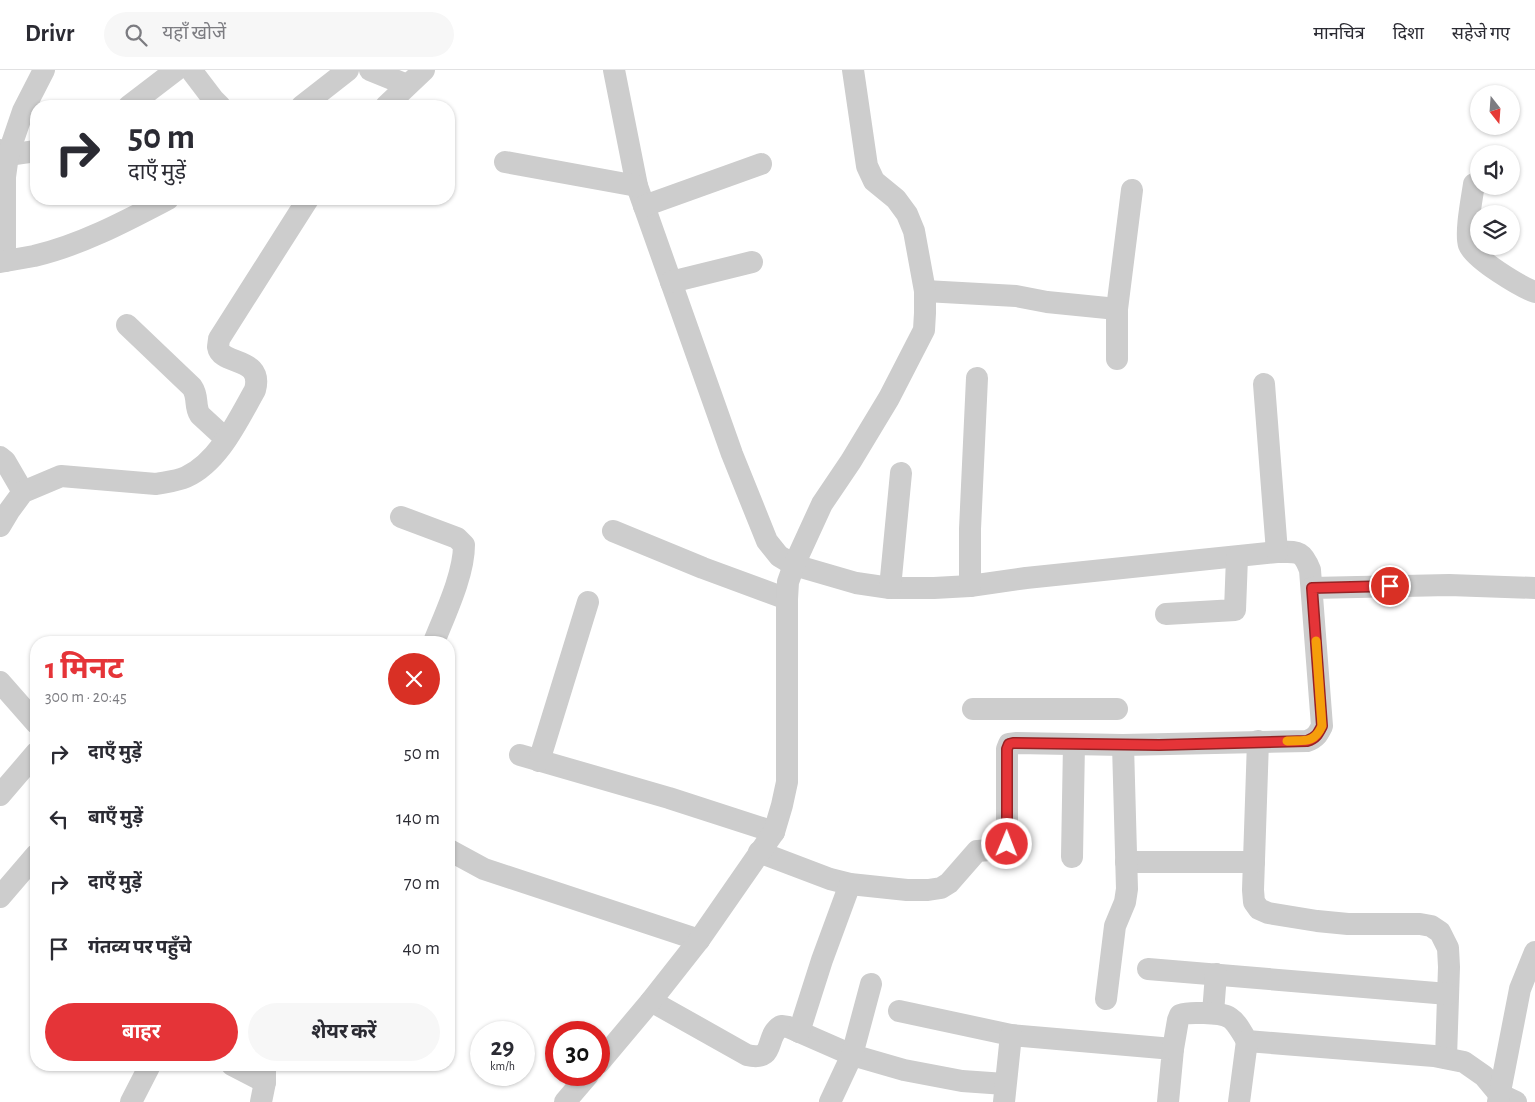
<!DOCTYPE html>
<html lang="hi">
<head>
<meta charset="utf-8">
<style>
	:root { --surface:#fff; --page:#f7f7f7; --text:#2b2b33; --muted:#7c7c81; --line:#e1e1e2; --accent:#e53438 }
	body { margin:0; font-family:"Alegreya Sans","Noto Sans Devanagari",sans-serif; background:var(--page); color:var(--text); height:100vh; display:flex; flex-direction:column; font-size:19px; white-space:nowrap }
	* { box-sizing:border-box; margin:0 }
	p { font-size:16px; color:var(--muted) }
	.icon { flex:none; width:28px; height:28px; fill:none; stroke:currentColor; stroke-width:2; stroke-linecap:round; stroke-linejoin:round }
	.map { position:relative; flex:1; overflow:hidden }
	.drawer { position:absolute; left:30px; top:566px; width:425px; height:435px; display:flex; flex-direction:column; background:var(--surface); border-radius:20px; box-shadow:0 1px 4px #0004 }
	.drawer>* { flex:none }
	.banner { position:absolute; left:30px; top:30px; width:425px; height:105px; border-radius:20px; box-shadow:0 1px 4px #0004; background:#fff; color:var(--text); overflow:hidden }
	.needle { width:32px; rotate:163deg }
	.buttons { position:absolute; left:1470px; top:15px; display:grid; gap:10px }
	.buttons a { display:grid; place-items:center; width:50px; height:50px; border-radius:50%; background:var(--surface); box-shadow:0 1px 4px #0004; font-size:25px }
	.speed { position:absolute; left:470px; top:951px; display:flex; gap:10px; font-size:25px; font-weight:700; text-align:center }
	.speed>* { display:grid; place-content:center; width:65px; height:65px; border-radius:50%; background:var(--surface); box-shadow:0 1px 4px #0004; line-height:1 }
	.speed small { font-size:12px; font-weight:400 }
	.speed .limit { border:8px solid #d22; background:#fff; color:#111 }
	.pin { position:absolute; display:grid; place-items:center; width:42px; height:42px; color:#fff; margin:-21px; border:2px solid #fff; border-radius:50%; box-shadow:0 1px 5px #0007 }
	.me { position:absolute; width:55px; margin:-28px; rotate:1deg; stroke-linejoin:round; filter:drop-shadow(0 0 4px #0008) }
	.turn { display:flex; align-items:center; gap:18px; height:105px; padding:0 15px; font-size:22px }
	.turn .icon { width:65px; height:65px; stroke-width:2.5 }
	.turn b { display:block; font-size:35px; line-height:42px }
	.round { display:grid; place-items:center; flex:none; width:52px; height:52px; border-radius:26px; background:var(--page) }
	.overview { display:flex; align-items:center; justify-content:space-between; height:85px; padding:0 15px }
	h1 { font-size:30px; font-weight:700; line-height:38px; color:var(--accent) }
	.primary-button { display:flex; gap:10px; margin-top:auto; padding:10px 15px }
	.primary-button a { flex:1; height:58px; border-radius:30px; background:var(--accent); color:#fff; font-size:20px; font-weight:700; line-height:58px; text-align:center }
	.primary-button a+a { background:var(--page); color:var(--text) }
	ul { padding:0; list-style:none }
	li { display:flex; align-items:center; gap:15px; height:65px; padding:0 15px }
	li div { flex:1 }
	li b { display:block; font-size:19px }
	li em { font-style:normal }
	header { display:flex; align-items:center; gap:30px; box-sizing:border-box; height:70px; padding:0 25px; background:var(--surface); border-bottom:1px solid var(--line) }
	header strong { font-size:24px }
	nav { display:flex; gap:28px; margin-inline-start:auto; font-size:18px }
	.search { width:350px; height:45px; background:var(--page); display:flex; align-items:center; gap:12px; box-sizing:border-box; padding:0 18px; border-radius:28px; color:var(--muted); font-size:19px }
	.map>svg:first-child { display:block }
</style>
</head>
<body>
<header>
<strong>Drivr</strong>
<div class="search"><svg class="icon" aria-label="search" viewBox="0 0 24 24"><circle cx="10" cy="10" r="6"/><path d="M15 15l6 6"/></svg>यहाँ खोजें</div>
<nav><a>मानचित्र</a><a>दिशा</a><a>सहेजे गए</a></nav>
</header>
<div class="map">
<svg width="1535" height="1032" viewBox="0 0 1535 1032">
	<rect width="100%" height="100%" fill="#fff"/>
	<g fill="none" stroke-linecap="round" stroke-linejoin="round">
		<g stroke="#cdcdcd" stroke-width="22">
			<polyline points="191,0 213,29 220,36"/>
			<polyline points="370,0 407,15"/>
			<path d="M614 0 637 116 732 384 767 471 779 486 794 495 856 513 890 518H934L970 516 1026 508 1277 482C1297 482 1302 479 1310 500L1322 656C1318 664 1316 668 1307 671L1123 675 1017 673 1009 674 1007 679V774L1004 779 977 781 949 813 941 818 928 820H907L850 814 830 809 759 782"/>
			<polyline points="129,36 176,0"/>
			<polyline points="302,36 348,0"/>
			<polyline points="386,36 424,0"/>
			<polyline points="0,80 8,85 36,81"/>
			<polyline points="505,92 637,116"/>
			<path d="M1474 114C1472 128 1465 163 1469 175 1474 189 1521 217 1535 222"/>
			<polyline points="644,136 761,94"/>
			<polyline points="5,191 5,107 8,85 23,41 44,0"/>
			<path d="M0 192C11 190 23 188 34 186 81 175 126 151 168 129"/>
			<polyline points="671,212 752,192"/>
			<polyline points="925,221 1016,226 1047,232 1117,239"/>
			<path d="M127 255 192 317C199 327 194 336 200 345L226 369"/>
			<polyline points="1117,289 1117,239 1132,120"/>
			<polyline points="1264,314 1277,482"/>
			<polyline points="0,387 5,391 23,422"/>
			<path d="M401 447 457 468 464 475C464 505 445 544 434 572"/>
			<path d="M0 456 9 441 23 422 61 406 156 414C166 412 177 411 186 407 219 392 238 350 255 320 264 286 221 296 218 277 218 276 219 270 219 269L308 129"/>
			<polyline points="613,461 703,498 787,529"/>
			<polyline points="970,516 970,459 977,308"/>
			<polyline points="890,518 901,403"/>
			<polyline points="1312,518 1449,515 1535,518"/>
			<polyline points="1166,544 1235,540 1237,487"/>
			<polyline points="0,612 36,653"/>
			<polyline points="973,639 1117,639"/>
			<polyline points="1258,671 1253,820 1254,832 1259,839 1268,843 1317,851 1348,854 1420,854 1431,856 1440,862 1448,878 1449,897 1446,988"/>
			<polyline points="520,685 669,728 774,762"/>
			<polyline points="539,691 588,532"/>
			<polyline points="0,725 36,683"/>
			<polyline points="449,780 484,799 699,870"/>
			<polyline points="1072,787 1074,674"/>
			<polyline points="1126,792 1254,792"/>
			<polyline points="0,827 36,785"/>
			<polyline points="1148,899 1448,924"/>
			<polyline points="1106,929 1115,856 1125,832 1127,819 1123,675"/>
			<path d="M651 931 747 985C777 992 764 966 781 956L788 957 852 985 904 1000 962 1011 1005 1014"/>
			<polyline points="899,941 1011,965 1173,979 1168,1032"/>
			<polyline points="1213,943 1216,904"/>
			<polyline points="799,962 822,890 850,814"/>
			<path d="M1173 979 1178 950 1180 945C1188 942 1196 943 1204 943 1232 944 1233 947 1247 971L1434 986 1464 992 1484 1006 1499 1024 1516 1032"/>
			<polyline points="599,993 651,931 699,870 774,762 782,735 787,712 787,529 788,512 794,495 822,434 851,391 889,328 924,260 925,243 925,221 914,161 907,144 896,129 874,111 867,96 853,0"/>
			<polyline points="232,995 265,1012"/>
			<polyline points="131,1032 150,995"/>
			<polyline points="261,1032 265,1012 265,995"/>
			<polyline points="565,1032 588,1005"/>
			<polyline points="830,1032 852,985 871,914"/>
			<polyline points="1004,1032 1011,965"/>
			<polyline points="1239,1032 1247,971"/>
			<polyline points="1498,1032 1520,919 1535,882"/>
		</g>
	</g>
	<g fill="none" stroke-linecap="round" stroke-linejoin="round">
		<defs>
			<path id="route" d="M1007 774V679L1009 674 1013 673 1159 675 1307 671C1316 668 1318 664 1322 656L1312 518 1390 516"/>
		</defs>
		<use href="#route" stroke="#952224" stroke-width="12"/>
		<use href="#route" stroke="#e53438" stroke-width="9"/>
		<path stroke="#f59e0b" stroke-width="9" d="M1287 671C1304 670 1314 674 1322 656L1316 571"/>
	</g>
</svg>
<div class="buttons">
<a><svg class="needle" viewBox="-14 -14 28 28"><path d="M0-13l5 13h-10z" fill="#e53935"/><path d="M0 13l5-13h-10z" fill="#7c7c81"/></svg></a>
<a><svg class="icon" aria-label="sound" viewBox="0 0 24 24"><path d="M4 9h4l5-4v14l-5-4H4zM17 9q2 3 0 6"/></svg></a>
<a><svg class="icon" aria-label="layers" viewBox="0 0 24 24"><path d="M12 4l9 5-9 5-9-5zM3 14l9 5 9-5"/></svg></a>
</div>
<div class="speed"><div>29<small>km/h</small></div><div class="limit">30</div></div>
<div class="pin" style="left:1390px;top:516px;background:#d93025"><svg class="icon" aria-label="arrive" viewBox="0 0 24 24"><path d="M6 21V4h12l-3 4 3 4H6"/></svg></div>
<svg class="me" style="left:1007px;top:774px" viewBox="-20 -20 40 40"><circle r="17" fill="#e53438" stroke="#fff" stroke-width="3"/><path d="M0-11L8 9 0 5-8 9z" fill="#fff"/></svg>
<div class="banner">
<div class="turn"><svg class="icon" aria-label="right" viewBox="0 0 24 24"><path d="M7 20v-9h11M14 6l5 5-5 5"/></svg><div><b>50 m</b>दाएँ मुड़ें</div></div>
</div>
<section class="drawer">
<div class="overview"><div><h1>1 मिनट</h1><p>300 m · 20:45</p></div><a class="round" style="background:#d93025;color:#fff"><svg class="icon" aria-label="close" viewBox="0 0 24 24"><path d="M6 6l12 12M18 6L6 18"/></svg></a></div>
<ul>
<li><svg class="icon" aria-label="right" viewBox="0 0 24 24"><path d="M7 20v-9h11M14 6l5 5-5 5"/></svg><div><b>दाएँ मुड़ें</b></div><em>50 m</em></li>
<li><svg class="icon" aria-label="left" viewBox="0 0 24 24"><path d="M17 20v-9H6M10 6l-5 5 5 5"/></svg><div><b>बाएँ मुड़ें</b></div><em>140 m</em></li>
<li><svg class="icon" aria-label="right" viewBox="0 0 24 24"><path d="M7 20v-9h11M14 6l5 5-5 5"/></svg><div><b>दाएँ मुड़ें</b></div><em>70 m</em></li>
<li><svg class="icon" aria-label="arrive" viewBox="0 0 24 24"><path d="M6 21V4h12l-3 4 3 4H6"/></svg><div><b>गंतव्य पर पहुँचे</b></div><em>40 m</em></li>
</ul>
<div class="primary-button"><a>बाहर</a><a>शेयर करें</a></div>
</section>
</div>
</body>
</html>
